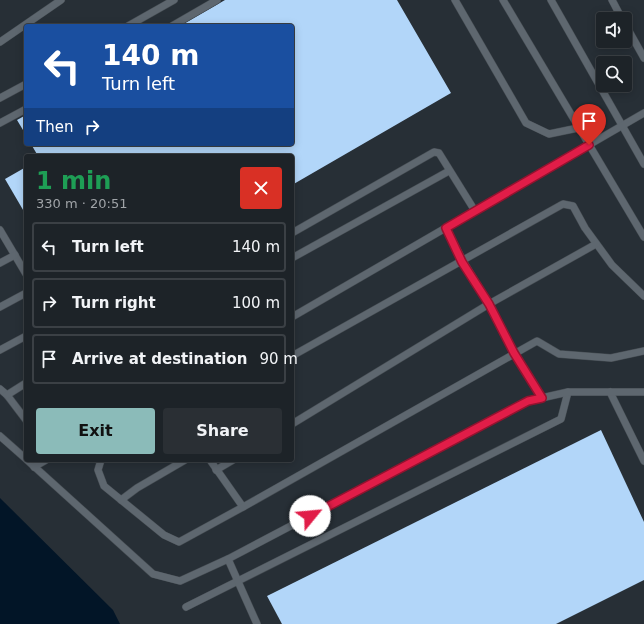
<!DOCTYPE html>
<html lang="en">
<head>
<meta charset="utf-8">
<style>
	:root { --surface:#1d2328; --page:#2a2f34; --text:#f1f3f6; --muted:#a0a4a8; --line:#3b4045; --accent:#8bbbb9 }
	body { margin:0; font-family:"DejaVu Sans",sans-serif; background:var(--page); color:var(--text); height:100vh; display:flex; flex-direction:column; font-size:15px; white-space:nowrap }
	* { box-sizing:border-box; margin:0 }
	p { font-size:13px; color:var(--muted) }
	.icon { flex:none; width:22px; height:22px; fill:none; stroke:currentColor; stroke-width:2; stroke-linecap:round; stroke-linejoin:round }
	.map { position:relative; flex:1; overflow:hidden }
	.sheet { position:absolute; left:24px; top:154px; width:270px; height:308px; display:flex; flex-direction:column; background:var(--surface); border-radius:4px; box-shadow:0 2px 10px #0003,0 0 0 1px var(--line) }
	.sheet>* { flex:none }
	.guide { position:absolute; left:24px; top:24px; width:270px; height:122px; border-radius:4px; box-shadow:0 2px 10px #0003,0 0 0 1px var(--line); background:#1a4fa0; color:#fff; overflow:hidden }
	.controls { position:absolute; left:596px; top:12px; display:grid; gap:8px }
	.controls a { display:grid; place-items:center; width:36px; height:36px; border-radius:4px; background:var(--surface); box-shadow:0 2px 10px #0003,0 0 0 1px var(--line); font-size:20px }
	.pin { position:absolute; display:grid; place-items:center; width:34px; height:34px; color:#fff; margin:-41px -17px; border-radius:50% 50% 50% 0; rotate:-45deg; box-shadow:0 0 4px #0007 }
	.pin .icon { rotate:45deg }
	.me { position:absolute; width:44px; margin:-22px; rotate:62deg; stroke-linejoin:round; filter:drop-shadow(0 0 3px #0008) }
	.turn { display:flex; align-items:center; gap:14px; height:84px; padding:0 12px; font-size:18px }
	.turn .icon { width:52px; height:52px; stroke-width:2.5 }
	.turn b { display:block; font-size:28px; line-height:34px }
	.then { display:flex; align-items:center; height:38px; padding:0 12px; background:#0003; gap:8px; font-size:15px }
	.round { display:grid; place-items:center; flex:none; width:42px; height:42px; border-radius:4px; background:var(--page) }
	.head { display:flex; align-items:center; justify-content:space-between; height:68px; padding:0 12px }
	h1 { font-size:24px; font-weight:800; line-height:30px; color:#1e9e55 }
	.cta { display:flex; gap:8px; margin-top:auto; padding:8px 12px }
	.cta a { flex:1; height:46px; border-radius:4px; background:var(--accent); color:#111; font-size:16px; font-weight:800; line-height:46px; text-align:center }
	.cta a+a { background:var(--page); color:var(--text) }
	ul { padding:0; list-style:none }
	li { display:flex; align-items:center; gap:12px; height:50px; margin:0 8px 6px; padding:0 4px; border:2px solid var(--line); border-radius:4px }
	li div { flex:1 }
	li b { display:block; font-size:15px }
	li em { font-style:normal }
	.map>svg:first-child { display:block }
</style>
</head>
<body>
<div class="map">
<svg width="644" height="624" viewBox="0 0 644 624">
	<rect width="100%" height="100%" fill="#272f36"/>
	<polygon fill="#021527" points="0,498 113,610 120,624 0,624"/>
	<g fill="#b2d6f9">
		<polygon points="225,0 397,0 451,93 292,185 292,156 38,156 31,144 292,144 292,26 180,26"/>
		<polygon points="26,115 26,135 17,120"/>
		<polygon points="26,167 26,215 5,179"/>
		<polygon points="601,430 644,522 644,580 556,624 282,624 267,596"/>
	</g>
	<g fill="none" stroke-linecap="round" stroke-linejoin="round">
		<defs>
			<g id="lane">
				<polyline points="455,0 526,123 549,134 578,128"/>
				<polyline points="503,0 644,237"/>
				<polyline points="551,0 644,164"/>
				<polyline points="612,0 622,19"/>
				<polyline points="625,24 644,58"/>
				<polyline points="128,26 174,0"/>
				<polyline points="172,26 217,0"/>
				<polyline points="0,42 61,0"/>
				<polyline points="0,98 26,84"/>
				<polyline points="0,123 26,109"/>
				<polyline points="446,228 463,261 489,304 514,353 542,398"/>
				<polyline points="0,230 26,274"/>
				<polyline points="292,233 434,152 439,153 475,211"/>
				<polyline points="292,258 449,171"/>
				<polyline points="0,263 15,255"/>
				<polyline points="0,307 26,293"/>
				<polyline points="292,317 644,113"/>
				<polyline points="0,350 26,336"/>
				<polyline points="292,356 563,204 573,206 585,228 612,265 644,296"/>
				<polyline points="0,389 7,395 26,420"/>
				<polyline points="610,392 644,461"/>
				<polyline points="7,395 26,383"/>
				<polyline points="292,424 489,304 596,244"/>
				<polyline points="0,436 26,459"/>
				<polyline points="27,460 153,574 180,581 228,559"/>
				<polyline points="101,460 98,470 104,486 164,535 179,542 243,507 210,460"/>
				<polyline points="34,467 46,460"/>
				<polyline points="216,470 233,460"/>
				<polyline points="121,500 137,488 185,460"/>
				<polyline points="243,507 537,341 559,354 611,358 644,351"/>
				<polyline points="186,607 561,419 568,392"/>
				<polyline points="257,624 228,559 528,401 568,392 644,392"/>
			</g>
		</defs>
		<use href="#lane" stroke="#454c52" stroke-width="8"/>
		<use href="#lane" stroke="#5e676f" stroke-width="7"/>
	</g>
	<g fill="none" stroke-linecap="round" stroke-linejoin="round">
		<defs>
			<polyline id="route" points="310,516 528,401 542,398 514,353 489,304 462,262 446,228 589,145"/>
		</defs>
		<use href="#route" stroke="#92132f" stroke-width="10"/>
		<use href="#route" stroke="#e11d48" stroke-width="7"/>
	</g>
</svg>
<div class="controls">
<a><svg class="icon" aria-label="sound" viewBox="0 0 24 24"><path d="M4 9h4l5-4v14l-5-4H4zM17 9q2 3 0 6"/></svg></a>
<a><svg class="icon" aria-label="search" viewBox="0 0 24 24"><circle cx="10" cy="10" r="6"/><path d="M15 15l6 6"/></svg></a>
</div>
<div class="pin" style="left:589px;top:145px;background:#d93025"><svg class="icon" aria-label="arrive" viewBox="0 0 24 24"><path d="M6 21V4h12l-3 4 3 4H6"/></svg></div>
<svg class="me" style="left:310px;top:516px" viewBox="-20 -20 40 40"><circle r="19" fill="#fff"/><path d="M0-13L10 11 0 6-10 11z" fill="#e11d48"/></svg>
<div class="guide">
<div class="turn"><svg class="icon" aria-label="left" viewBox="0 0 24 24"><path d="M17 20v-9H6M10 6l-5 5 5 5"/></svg><div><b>140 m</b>Turn left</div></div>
<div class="then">Then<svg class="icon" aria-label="right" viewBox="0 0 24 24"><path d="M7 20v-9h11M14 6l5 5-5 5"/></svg></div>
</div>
<section class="sheet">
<div class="head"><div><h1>1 min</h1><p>330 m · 20:51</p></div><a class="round" style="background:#d93025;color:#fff"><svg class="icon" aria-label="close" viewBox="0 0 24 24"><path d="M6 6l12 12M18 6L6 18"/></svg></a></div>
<ul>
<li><svg class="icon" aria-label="left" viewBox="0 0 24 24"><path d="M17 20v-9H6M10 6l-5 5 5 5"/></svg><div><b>Turn left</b></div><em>140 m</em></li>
<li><svg class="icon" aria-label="right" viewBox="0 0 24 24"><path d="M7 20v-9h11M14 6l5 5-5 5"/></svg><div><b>Turn right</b></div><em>100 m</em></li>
<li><svg class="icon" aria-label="arrive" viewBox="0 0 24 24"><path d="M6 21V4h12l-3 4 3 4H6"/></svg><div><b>Arrive at destination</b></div><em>90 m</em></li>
</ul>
<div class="cta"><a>Exit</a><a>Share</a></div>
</section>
</div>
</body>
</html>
